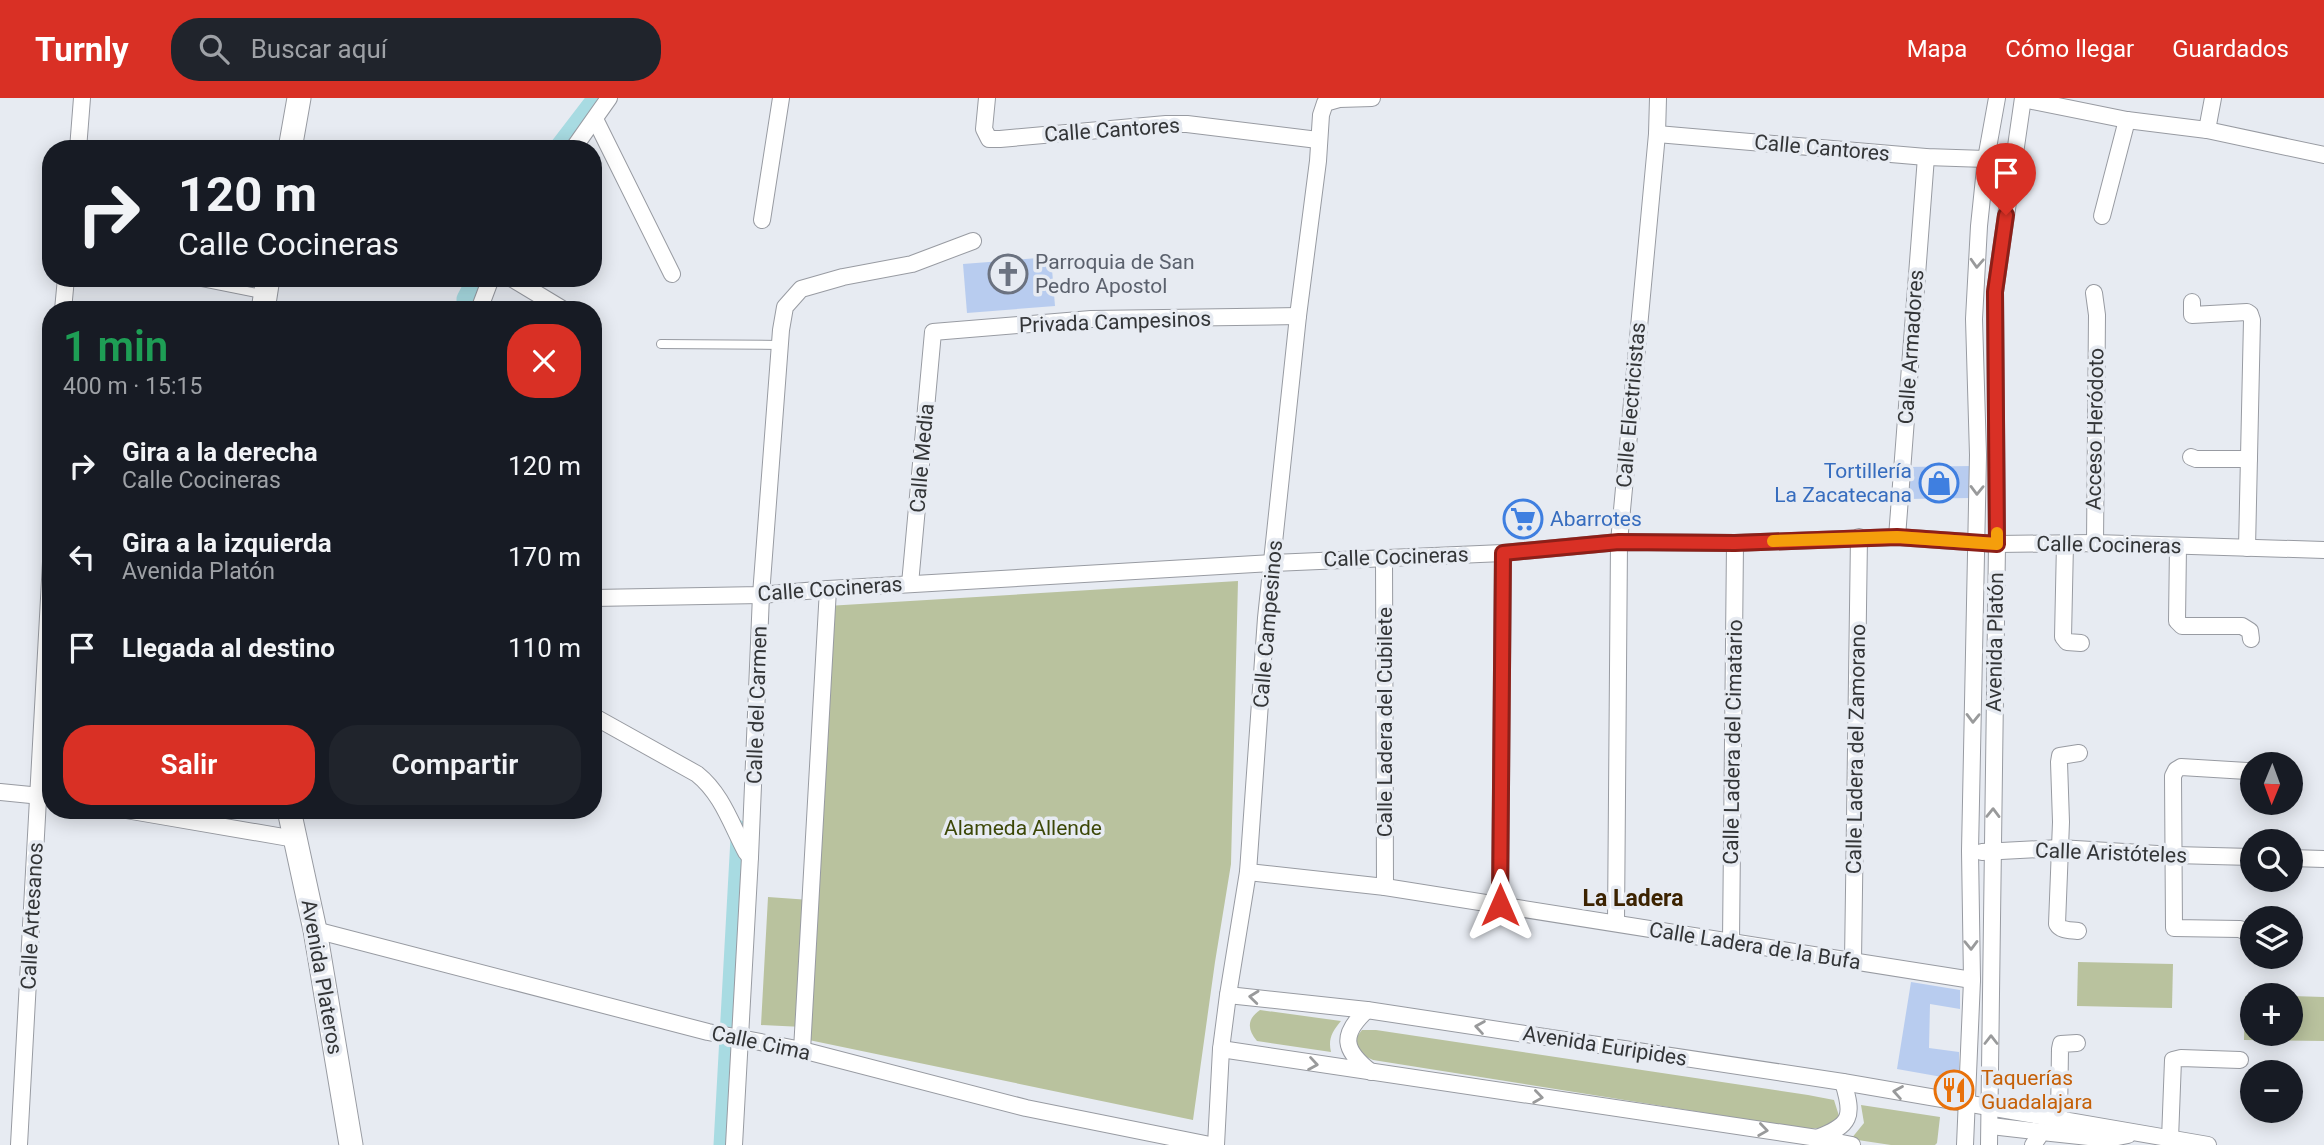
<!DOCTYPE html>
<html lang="es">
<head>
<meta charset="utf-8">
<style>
	:root { --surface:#171b24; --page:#20242c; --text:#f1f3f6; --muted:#9ea1a6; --accent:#d93025 }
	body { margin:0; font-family:Roboto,sans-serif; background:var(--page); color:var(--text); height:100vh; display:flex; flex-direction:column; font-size:26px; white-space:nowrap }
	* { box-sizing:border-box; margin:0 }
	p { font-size:23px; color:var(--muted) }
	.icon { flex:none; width:38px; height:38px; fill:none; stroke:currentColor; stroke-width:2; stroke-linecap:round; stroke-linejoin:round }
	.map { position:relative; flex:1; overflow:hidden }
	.side { position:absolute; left:42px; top:203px; width:560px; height:518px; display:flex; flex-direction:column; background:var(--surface); border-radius:28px; box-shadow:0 4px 18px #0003 }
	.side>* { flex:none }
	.guide { position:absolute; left:42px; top:42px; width:560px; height:147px; border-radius:28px; box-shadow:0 4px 18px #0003; background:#171b24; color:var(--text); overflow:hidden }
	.needle { width:46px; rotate:181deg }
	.controls { position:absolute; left:2240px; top:654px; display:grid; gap:14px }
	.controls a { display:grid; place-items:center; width:63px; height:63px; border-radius:50%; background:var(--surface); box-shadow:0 4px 18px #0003; font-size:35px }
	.pin { position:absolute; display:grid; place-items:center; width:60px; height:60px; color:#fff; margin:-72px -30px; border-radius:50% 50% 50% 0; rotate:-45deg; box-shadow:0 0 7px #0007 }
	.pin .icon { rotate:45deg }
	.me { position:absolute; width:77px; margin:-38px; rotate:0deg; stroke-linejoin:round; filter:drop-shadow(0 0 5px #0008) }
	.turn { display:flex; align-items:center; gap:24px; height:147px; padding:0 21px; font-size:32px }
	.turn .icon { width:91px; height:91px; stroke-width:2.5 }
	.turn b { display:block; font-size:49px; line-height:60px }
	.round { display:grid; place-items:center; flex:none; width:74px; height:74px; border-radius:28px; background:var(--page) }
	.head { display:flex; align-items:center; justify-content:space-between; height:119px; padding:0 21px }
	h1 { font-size:42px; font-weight:600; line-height:52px; color:#1e9e55 }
	.primary-button { display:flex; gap:14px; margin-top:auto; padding:14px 21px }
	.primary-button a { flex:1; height:80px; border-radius:28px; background:var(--accent); color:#fff; font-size:28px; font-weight:600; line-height:80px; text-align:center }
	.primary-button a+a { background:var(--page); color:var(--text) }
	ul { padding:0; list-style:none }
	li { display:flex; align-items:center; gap:21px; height:91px; padding:0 21px }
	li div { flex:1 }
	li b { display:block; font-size:26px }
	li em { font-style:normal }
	header { display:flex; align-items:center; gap:42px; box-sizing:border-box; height:98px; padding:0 35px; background:var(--accent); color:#fff }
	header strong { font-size:33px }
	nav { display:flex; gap:38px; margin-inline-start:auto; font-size:24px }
	.search { width:490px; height:63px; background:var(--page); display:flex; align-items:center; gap:18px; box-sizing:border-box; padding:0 24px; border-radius:28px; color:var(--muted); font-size:26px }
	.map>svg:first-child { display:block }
</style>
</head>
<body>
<header>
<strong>Turnly</strong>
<div class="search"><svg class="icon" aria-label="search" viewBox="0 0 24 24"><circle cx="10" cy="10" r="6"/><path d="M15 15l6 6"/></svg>Buscar aquí</div>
<nav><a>Mapa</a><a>Cómo llegar</a><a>Guardados</a></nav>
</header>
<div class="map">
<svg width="2324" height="1047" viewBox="0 0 2324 1047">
	<rect width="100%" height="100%" fill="#e7ebf2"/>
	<g fill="#b9c29e">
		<polygon points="1238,483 1231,766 1215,864 1193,1022 804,941 803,929 761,927 768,799 810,802 827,508"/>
		<polygon points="2078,864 2173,866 2172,910 2077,908"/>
		<polygon points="2245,898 2261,898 2252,898 2252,936 2291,936 2291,898 2324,899 2324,943 2244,942"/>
		<path d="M1260 912 1341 923C1332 934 1328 941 1331 954L1257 943C1247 931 1247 921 1260 912Z"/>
		<polygon points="1362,932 1376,932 1808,997 1834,1002 1839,1018 1830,1029 1807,1031 1373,962 1360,956 1354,942"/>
		<polygon points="1861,1007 1940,1019 1937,1045 1935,1047 1891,1047 1851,1041 1864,1025"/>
	</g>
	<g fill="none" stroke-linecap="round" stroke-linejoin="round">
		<g stroke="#a8dbe2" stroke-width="21">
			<polyline points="559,51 598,0"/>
			<polyline points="467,212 467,201 478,180"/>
			<polyline points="724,1047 741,740 737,732"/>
		</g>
	</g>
	<g fill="#b8ccef">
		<polygon points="1051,159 1055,208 967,215 963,166"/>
		<polygon points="1970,368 1970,400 1907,401 1908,369"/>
		<polygon points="1911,884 1960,892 1960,911 1930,906 1929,950 1959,954 1959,982 1897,971"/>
	</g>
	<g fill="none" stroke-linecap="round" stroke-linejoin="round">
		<defs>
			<g id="lane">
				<polyline points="182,180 262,196"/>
				<polyline points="661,246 780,247"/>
			</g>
			<g id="street">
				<polyline points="987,0 984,31 989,41 1000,41 1166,26 1187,26 1318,42"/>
				<polyline points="2023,1 2127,22 2207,32 2324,57"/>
				<polyline points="595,21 672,176"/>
				<polyline points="2207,32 2213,0"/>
				<polyline points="1657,36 1926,59 1986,61"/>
				<polyline points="78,51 82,0"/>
				<polyline points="573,51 609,0"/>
				<polyline points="2102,118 2127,22"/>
				<polyline points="762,122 781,0"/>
				<polyline points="511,180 564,212"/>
				<polyline points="2094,195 2097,217 2095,445"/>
				<polyline points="2192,204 2192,217 2247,214 2250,216 2252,222 2247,450"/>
				<polyline points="63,212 66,180"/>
				<polyline points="479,212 491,180"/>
				<polyline points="2191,359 2196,361 2249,361"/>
				<polyline points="1897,439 1926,59"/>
				<polyline points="2065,445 2063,539 2067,544 2081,545"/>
				<polyline points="2178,448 2177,523 2182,528 2242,528 2250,533 2251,541"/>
				<polyline points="1384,460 1385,789"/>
				<polyline points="910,486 933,234 1091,221 1298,218"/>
				<polyline points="593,500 761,497 828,491 1273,465 1503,455 1619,444 1735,445 1897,439 1997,446 2095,445 2324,452"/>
				<path d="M593 618 697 676C722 696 731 726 746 754L750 759"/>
				<polyline points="0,694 51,699"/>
				<polyline points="126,712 295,741"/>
				<polyline points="1982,754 2059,750 2174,757 2252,759"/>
				<polyline points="2291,760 2324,761"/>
				<polyline points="1248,774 1385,789 1972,882"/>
				<polyline points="1500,807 1503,455"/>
				<polyline points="1616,825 1619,444 1657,36 1658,0"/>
				<polyline points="315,832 708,934 802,952 1026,1010 1210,1047"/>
				<path d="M2078 833C2070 832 2061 833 2057 826L2061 724 2059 664 2060 658 2079 655"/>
				<polyline points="2246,834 2240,831 2174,830 2173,678 2176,672 2181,669 2247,673"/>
				<polyline points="1731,844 1735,445"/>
				<polyline points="1853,863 1859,439"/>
				<polyline points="1228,897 1367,912 1843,984 2208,1047"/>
				<path d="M1367 912C1340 937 1343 952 1371 974"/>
				<polyline points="1221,951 1817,1040 1852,1047"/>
				<polyline points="802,952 828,491"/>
				<polyline points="2059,1020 2060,951 2061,946 2077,945"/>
				<polyline points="1991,1028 2042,1034"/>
				<path d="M1817 1040C1851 1027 1854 1019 1843 984"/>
				<polyline points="2170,1041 2173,962 2181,960 2240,962"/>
				<polyline points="19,1047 51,464"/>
				<polyline points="734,1047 750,759 761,497 781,232 785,209 801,191 843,179 912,166 973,143"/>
				<polyline points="1216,1047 1221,951 1228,897 1248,774 1266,520 1298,218 1318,63 1321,17 1325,5 1339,1 1372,0"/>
				<polyline points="1965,1047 1972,882 1970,753 1978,357 1974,221 1979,128 1986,61 1997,0"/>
				<polyline points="1989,1047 1997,446 1995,194 2023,0"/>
				<polyline points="2033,1047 2042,1034 2107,1041 2128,1037"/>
			</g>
			<g id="secondary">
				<polyline points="290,51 299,0"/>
				<polyline points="263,212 268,180"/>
				<polyline points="289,712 315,832 351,1047"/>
			</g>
		</defs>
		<use href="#lane" stroke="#989ba2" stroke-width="10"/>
		<use href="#street" stroke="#989ba2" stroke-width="18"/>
		<use href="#secondary" stroke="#989ba2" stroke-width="25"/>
		<use href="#lane" stroke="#fff" stroke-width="8"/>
		<use href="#street" stroke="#fff" stroke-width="16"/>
		<use href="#secondary" stroke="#fff" stroke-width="23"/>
	</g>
	<defs><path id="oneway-chevron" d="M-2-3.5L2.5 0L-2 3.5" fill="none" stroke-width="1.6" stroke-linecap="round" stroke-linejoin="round" transform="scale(1.75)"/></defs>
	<g stroke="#999a9b">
		<use href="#oneway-chevron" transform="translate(1977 165) rotate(93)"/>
		<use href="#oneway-chevron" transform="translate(1977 392) rotate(91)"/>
		<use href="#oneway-chevron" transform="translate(1973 620) rotate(91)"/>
		<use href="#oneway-chevron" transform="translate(1993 715) rotate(-89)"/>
		<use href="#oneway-chevron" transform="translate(1971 847) rotate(89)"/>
		<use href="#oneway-chevron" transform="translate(1254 899) rotate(-174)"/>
		<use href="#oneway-chevron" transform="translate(1480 929) rotate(-171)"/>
		<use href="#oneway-chevron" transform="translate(1991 942) rotate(-90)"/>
		<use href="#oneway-chevron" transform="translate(1313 966) rotate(9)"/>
		<use href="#oneway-chevron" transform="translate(1898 994) rotate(-170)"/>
		<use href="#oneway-chevron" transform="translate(1538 999) rotate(8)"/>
		<use href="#oneway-chevron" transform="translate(1763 1032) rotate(8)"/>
	</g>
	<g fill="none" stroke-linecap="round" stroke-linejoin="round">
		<defs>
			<polyline id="route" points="1500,807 1503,455 1619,444 1735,445 1897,439 1997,446 1995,194 2006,117"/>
		</defs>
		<use href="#route" stroke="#8d1f18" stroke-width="18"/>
		<use href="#route" stroke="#d93025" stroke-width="12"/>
		<polyline stroke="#f59e0b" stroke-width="12" points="1773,443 1897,439 1997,446 1997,435"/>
	</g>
	<defs>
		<symbol id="church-ring" viewBox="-11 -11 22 22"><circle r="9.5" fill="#e7ebf2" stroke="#6b7280" stroke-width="1.5"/><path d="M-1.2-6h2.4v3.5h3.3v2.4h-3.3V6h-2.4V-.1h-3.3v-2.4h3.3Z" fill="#6b7280"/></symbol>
		<symbol id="shop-ring" viewBox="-11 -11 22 22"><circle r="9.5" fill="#e7ebf2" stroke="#3f7fe0" stroke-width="1.5"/><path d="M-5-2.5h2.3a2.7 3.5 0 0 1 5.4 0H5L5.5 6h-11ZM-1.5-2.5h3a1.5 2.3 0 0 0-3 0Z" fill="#3f7fe0"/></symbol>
		<symbol id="supermarket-ring" viewBox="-11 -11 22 22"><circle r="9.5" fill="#e7ebf2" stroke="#3f7fe0" stroke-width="1.5"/><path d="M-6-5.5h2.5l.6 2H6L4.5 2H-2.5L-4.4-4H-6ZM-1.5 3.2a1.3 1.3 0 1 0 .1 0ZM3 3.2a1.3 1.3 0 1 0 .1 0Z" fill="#3f7fe0"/></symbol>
		<symbol id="restaurant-ring" viewBox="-11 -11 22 22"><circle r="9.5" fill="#e7ebf2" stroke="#e8710a" stroke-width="1.5"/><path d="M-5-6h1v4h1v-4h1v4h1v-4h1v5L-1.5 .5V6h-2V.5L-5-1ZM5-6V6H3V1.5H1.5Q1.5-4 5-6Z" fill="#e8710a"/></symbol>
	</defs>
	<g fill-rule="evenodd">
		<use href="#church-ring" x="986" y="154" width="44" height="44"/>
		<use href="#shop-ring" x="1917" y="363" width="44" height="44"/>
		<use href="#supermarket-ring" x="1501" y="399" width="44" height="44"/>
		<use href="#restaurant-ring" x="1932" y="970" width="44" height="44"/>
	</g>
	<g text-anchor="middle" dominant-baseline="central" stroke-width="7" stroke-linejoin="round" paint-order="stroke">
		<g font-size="21" fill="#333537" stroke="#e7ebf2">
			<text transform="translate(1112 32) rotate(-4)">Calle Cantores</text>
			<text transform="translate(1822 50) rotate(5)">Calle Cantores</text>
			<text transform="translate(1115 224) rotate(-2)">Privada Campesinos</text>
			<text transform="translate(1911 249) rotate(-86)">Calle Armadores</text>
			<text transform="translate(1631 307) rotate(-85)">Calle Electricistas</text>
			<text transform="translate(2095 331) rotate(-89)">Acceso Heródoto</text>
			<text transform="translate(922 360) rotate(-85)">Calle Media</text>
			<text transform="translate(2109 447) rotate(1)">Calle Cocineras</text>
			<text transform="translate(1396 459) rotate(-2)">Calle Cocineras</text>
			<text transform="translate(830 491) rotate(-4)">Calle Cocineras</text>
			<text transform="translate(1268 526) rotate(-85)">Calle Campesinos</text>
			<text transform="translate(1995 544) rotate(-89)">Avenida Platón</text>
			<text transform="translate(757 607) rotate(-88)">Calle del Carmen</text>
			<text transform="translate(1385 624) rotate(-90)">Calle Ladera del Cubilete</text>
			<text transform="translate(1733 644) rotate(-89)">Calle Ladera del Cimatario</text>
			<text transform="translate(1856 651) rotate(-89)">Calle Ladera del Zamorano</text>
			<text transform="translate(2111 755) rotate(2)">Calle Aristóteles</text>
			<text transform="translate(32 818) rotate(-87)">Calle Artesanos</text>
			<text transform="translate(1755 848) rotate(9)">Calle Ladera de la Bufa</text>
			<text transform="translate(322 879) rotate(80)">Avenida Plateros</text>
			<text transform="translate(761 945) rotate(12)">Calle Cima</text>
			<text transform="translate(1605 948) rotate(9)">Avenida Euripides</text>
		</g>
		<g font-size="21" fill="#5b616d" stroke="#e7ebf2" text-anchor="start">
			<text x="1035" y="164">Parroquia de San<tspan x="1035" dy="24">Pedro Apostol</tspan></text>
		</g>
		<g font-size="21" fill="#366cbe" stroke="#e7ebf2" text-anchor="end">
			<text x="1912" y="373">Tortillería<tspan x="1912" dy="24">La Zacatecana</tspan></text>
			<text x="1550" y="421" text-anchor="start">Abarrotes</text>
		</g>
		<g font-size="21" fill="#3c4707" stroke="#e7ebf2">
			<text x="1023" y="730">Alameda Allende</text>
		</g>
		<g font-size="21" fill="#c56008" stroke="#e7ebf2" text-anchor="start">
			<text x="1981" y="980">Taquerías<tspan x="1981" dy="24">Guadalajara</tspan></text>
		</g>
		<g font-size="23" font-weight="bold" fill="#3c2301" stroke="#e7ebf2">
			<text x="1633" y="800">La Ladera</text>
		</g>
	</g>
</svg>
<div class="controls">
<a><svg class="needle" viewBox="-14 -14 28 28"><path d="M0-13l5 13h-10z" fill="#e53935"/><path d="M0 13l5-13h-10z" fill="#9ea1a6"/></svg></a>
<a><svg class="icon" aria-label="search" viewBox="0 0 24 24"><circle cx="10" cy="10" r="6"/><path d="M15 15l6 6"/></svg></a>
<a><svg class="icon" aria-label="layers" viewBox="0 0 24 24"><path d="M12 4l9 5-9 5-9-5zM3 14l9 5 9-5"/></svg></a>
<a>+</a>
<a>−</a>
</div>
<div class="pin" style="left:2006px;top:117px;background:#d93025"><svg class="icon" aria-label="arrive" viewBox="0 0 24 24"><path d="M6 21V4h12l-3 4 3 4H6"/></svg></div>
<svg class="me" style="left:1500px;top:807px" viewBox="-20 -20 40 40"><path d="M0-17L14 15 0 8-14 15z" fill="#d93025" stroke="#fff" stroke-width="4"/></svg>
<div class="guide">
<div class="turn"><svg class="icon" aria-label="right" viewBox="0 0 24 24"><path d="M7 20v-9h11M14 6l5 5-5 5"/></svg><div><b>120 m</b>Calle Cocineras</div></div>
</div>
<section class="side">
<div class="head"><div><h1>1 min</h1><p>400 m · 15:15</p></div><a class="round" style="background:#d93025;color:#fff"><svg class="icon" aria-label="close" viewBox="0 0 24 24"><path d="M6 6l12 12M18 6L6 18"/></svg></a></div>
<ul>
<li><svg class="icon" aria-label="right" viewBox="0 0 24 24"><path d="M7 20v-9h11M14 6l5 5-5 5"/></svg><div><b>Gira a la derecha</b><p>Calle Cocineras</p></div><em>120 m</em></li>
<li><svg class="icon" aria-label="left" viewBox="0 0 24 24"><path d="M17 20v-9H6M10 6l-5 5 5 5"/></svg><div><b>Gira a la izquierda</b><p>Avenida Platón</p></div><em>170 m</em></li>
<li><svg class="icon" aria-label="arrive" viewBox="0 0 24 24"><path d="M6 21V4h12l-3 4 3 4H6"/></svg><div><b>Llegada al destino</b></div><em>110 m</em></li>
</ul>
<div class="primary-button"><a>Salir</a><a>Compartir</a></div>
</section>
</div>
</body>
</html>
